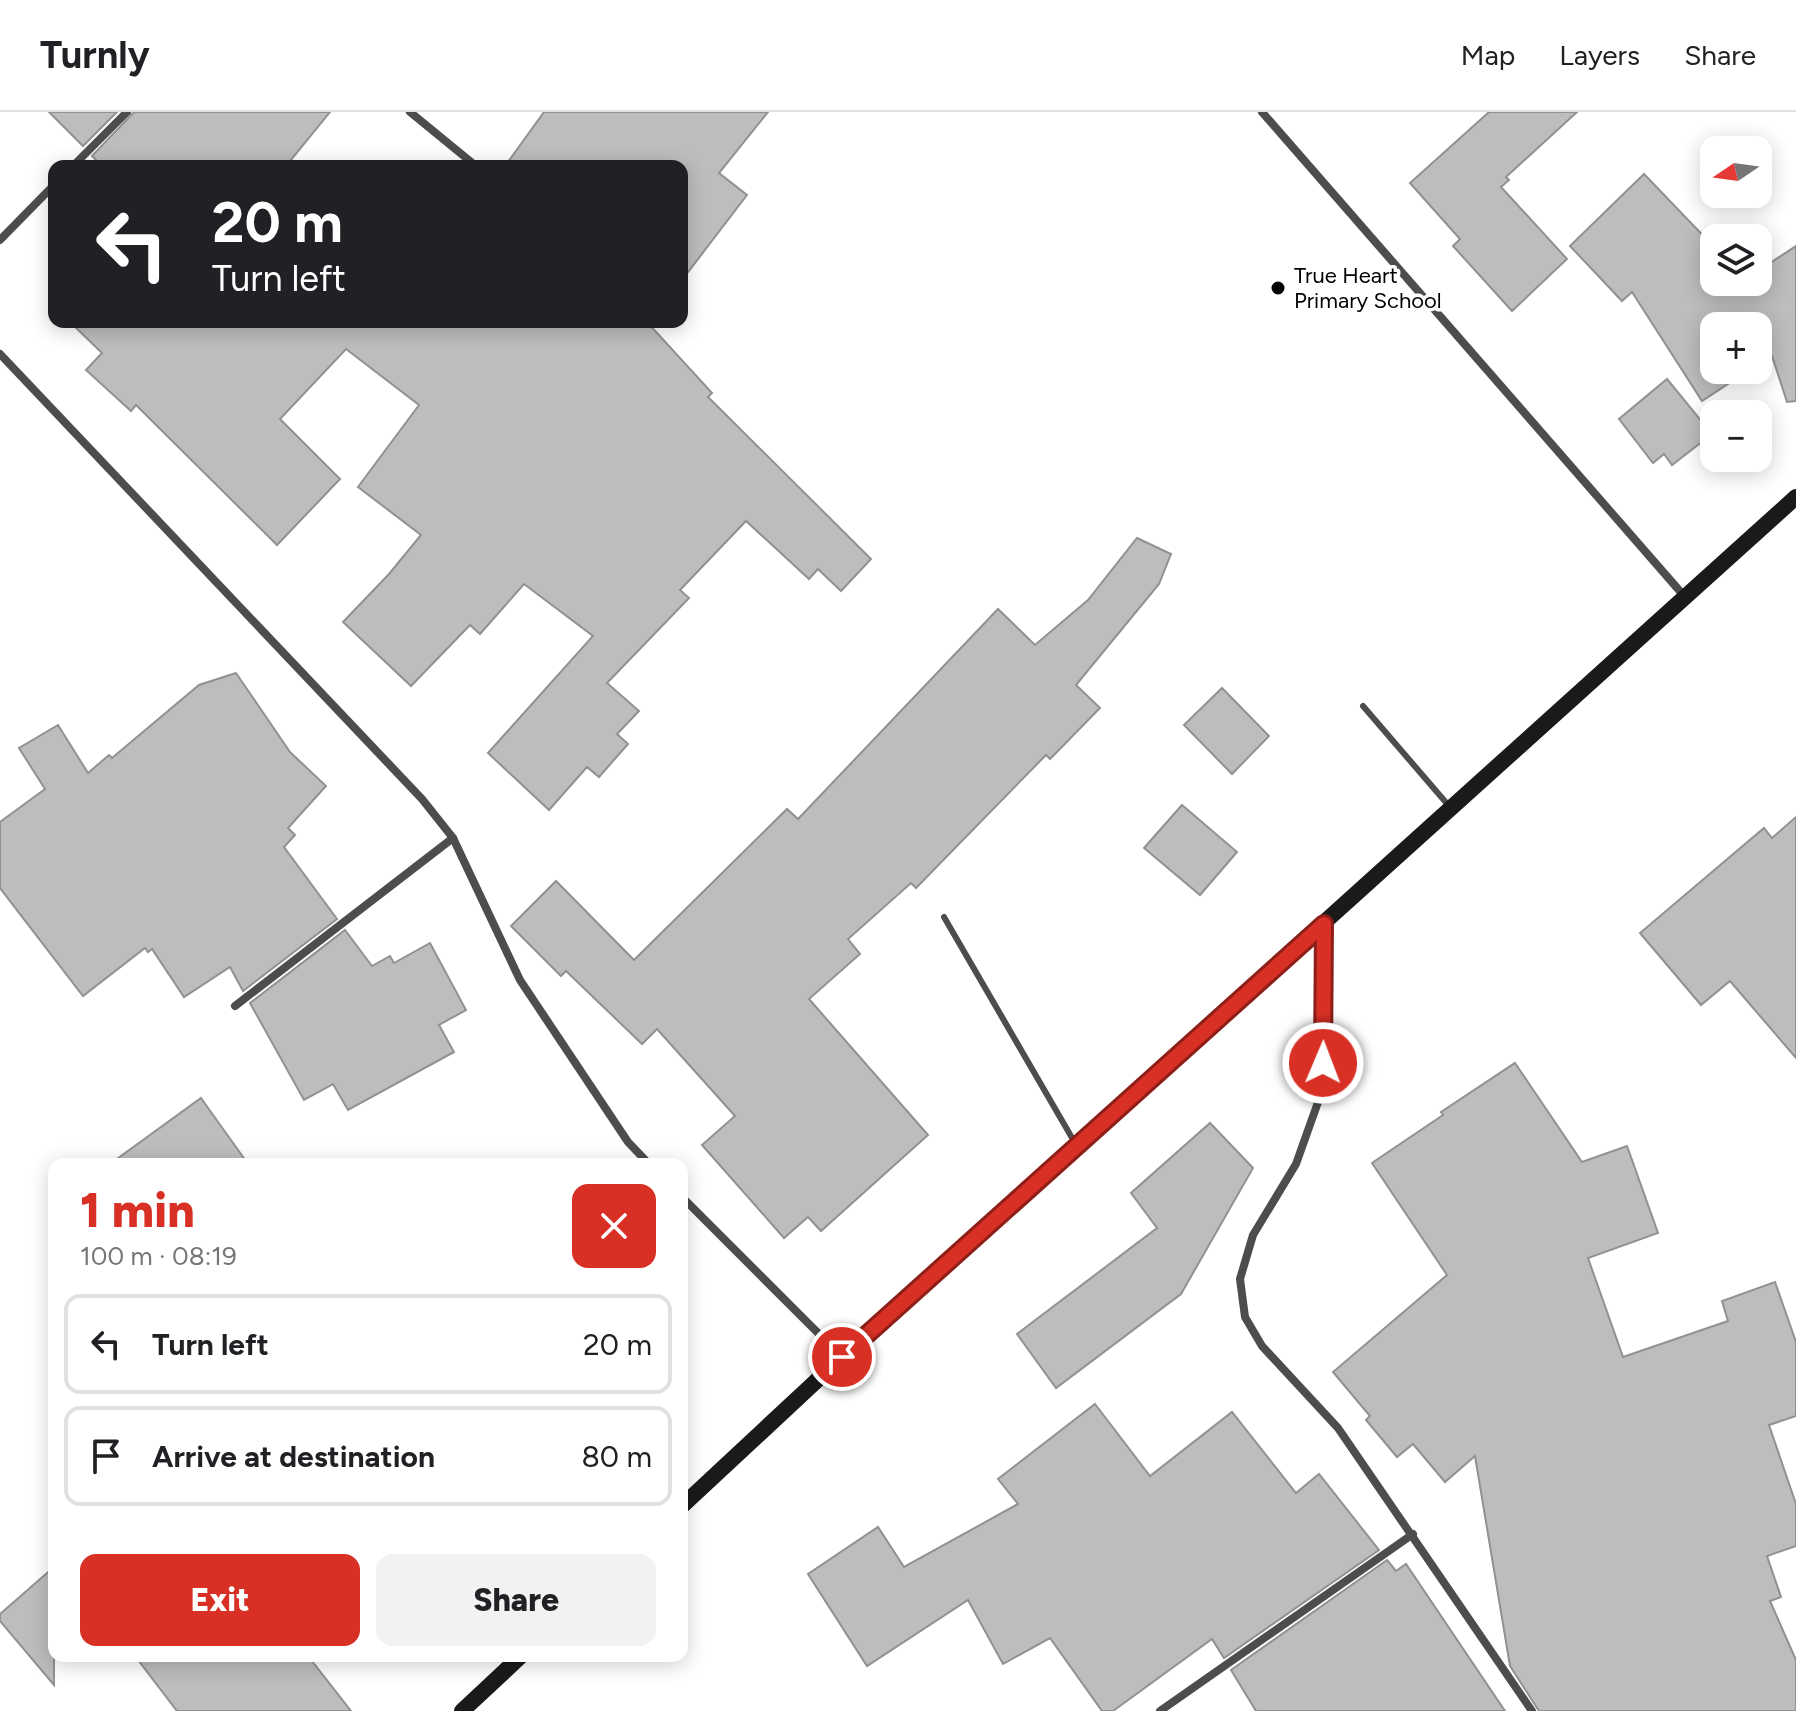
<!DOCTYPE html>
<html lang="en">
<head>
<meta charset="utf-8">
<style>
	:root { --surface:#fff; --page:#f2f2f2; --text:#202124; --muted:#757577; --line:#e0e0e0; --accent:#d93025 }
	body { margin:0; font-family:Figtree,sans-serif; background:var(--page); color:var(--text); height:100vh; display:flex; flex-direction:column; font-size:30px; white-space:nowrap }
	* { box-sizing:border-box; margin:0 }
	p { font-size:26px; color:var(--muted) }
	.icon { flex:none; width:44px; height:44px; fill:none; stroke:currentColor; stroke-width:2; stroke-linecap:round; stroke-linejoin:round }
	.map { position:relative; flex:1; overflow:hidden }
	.side { position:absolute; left:48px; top:1046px; width:640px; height:504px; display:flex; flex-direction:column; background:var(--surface); border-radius:16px; box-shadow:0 4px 20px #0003 }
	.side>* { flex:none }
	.top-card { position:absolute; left:48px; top:48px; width:640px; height:168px; border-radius:16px; box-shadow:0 4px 20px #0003; background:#202124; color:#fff; overflow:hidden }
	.needle { width:52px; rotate:257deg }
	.buttons { position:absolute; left:1700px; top:24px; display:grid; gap:16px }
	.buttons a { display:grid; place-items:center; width:72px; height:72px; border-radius:16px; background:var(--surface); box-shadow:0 4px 20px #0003; font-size:40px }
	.pin { position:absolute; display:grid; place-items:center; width:68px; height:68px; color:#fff; margin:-34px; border:4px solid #fff; border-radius:50%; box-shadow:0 2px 8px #0007 }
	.me { position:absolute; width:88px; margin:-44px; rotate:1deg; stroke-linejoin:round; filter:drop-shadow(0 0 6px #0008) }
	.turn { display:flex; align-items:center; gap:28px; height:168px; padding:0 32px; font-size:36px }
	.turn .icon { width:104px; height:104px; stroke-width:2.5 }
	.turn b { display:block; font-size:56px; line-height:68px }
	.round { display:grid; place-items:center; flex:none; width:84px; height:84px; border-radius:16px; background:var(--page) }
	.overview { display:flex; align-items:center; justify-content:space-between; height:136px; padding:0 32px }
	h1 { font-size:48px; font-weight:800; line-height:60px; color:var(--accent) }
	.button { display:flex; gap:16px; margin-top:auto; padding:16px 32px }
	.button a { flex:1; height:92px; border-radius:16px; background:var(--accent); color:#fff; font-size:32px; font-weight:800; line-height:92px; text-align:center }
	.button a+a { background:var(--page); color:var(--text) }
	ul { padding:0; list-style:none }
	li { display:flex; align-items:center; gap:24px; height:100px; margin:0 16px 12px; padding:0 16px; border:4px solid var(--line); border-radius:16px }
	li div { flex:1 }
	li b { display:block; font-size:30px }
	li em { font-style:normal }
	header { display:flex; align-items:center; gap:48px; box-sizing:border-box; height:112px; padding:0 40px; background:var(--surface); border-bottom:2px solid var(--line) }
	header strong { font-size:38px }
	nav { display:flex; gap:44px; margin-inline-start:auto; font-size:28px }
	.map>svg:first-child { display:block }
</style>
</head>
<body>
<header>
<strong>Turnly</strong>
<nav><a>Map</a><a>Layers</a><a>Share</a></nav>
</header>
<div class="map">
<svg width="1796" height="1599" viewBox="0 0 1796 1599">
	<rect width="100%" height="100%" fill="#fff"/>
	<g fill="#bdbdbd" stroke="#919191" stroke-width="2">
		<polygon points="49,0 117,0 83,34"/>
		<polygon points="134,0 330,0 286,54 102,54 92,44"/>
		<polygon points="544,0 768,0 719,61 747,83 682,168 682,54 505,54"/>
		<polygon points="1489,0 1577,0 1506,65 1509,68 1501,75 1567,147 1512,199 1453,134 1460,127 1410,71"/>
		<polygon points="1644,62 1714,135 1714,170 1758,170 1758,159 1796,134 1796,289 1787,290 1772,244 1758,252 1758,214 1714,214 1714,258 1749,258 1702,289 1632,180 1622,189 1570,134"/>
		<polygon points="70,210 647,210 712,281 708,285 871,447 841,479 818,457 809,467 746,409 680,478 689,486 607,571 639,599 617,622 628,632 599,665 587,655 549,698 488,641 593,524 524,472 480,522 470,513 411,574 343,510 389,462 421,423 358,375 419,293 346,237 280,307 340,367 277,433 136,293 131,299 86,258 102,241"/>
		<polygon points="1667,267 1712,322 1672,353 1664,342 1653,351 1619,307"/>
		<polygon points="1137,426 1171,442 1159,472 1076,573 1100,596 1050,647 1046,643 916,776 911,771 848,827 860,842 809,887 928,1023 821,1119 808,1105 784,1126 702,1033 735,1004 657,917 642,932 566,859 561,864 511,814 556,769 634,848 787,697 798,707 998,497 1035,533 1088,488"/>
		<polygon points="236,561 290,640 326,674 288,716 295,723 284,735 337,807 243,879 230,855 184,885 152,837 148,840 145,836 83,884 0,776 0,710 45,677 19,636 58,613 88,661 109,643 112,646 199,573"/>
		<polygon points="1222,576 1269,624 1232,662 1184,613"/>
		<polygon points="1182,693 1237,740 1200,783 1144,736"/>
		<polygon points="1796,705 1796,946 1730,869 1701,893 1640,821 1764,716 1772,726"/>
		<polygon points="345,818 372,854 390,844 394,851 430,831 466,898 439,913 454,940 348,998 333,972 304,988 250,891"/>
		<polygon points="1515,951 1582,1050 1627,1034 1658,1121 1588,1146 1623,1245 1728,1209 1722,1189 1775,1170 1796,1230 1796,1304 1769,1313 1796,1392 1796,1434 1767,1444 1781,1485 1770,1489 1796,1548 1796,1599 1539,1599 1510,1554 1475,1344 1445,1370 1413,1332 1397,1345 1366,1308 1370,1304 1333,1260 1447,1163 1372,1051 1443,1003 1441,1000"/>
		<polygon points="201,986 248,1052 110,1052"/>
		<polygon points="1210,1011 1253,1056 1181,1182 1056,1276 1017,1222 1157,1116 1131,1081"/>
		<polygon points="1095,1292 1150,1364 1232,1300 1296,1381 1319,1362 1379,1438 1224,1546 1212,1527 1113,1599 1102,1599 1050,1526 1003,1552 968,1488 867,1554 808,1462 878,1415 904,1455 1018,1392 998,1367"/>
		<polygon points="1387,1448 1396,1459 1406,1452 1505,1599 1256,1599 1231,1558"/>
		<polygon points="54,1455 54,1573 0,1509 0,1502"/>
		<polygon points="135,1544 308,1544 351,1599 177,1599"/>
	</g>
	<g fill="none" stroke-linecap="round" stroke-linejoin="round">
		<g stroke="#4d4d4d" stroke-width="6">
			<polyline points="1363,594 1449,694"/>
			<polyline points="944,805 1075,1031"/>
		</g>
		<g stroke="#4d4d4d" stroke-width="8">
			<polyline points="410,0 476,54"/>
			<polyline points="1262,0 1685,485"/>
			<polyline points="73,54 127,0"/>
			<polyline points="0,128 54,73"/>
			<polyline points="0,242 422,687 453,726 520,868 628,1030 649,1052"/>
			<polyline points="1324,813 1322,979 1296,1052 1253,1123 1240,1167 1245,1205 1262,1234 1338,1316 1532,1599"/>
			<polyline points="235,894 453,726"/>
			<polyline points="682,1085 842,1245"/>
			<polyline points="1160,1599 1413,1422"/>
		</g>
		<g stroke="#1a1a1a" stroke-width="16">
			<polyline points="682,1394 842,1245 1796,385"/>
			<polyline points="462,1599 521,1544"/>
		</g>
	</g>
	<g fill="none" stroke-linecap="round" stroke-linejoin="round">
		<defs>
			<polyline id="route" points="842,1245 1324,812 1323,951"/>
		</defs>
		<use href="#route" stroke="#8d1f18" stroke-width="20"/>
		<use href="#route" stroke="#d93025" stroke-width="14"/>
	</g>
	<circle fill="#000" stroke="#fff" stroke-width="3" cx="1278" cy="176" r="8"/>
	<g text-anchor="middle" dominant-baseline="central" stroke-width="7" stroke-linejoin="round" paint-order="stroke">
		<g font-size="22" fill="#000" stroke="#fff" text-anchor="start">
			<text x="1294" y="163">True Heart<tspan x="1294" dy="25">Primary School</tspan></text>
		</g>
	</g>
</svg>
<div class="buttons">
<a><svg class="needle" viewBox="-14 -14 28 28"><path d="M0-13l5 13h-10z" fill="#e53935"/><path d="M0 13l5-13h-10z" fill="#757577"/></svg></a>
<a><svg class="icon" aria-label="layers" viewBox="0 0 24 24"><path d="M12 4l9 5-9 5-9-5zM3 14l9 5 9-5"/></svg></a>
<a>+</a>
<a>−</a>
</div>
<div class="pin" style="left:842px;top:1245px;background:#d93025"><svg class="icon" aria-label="arrive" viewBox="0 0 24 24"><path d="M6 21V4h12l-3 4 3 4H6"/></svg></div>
<svg class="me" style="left:1323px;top:951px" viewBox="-20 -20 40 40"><circle r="17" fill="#d93025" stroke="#fff" stroke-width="3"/><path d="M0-11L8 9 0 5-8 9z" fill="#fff"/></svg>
<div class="top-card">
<div class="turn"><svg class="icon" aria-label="left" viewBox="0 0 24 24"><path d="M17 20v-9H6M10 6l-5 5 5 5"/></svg><div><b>20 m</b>Turn left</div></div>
</div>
<section class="side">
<div class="overview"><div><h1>1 min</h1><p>100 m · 08:19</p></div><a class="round" style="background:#d93025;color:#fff"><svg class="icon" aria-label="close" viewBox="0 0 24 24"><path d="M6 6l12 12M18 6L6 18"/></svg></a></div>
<ul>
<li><svg class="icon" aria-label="left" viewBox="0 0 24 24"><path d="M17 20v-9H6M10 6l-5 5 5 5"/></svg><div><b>Turn left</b></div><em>20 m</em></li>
<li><svg class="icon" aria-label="arrive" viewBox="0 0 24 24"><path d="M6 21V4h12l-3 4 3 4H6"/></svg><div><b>Arrive at destination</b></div><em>80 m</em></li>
</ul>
<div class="button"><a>Exit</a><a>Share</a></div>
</section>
</div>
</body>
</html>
